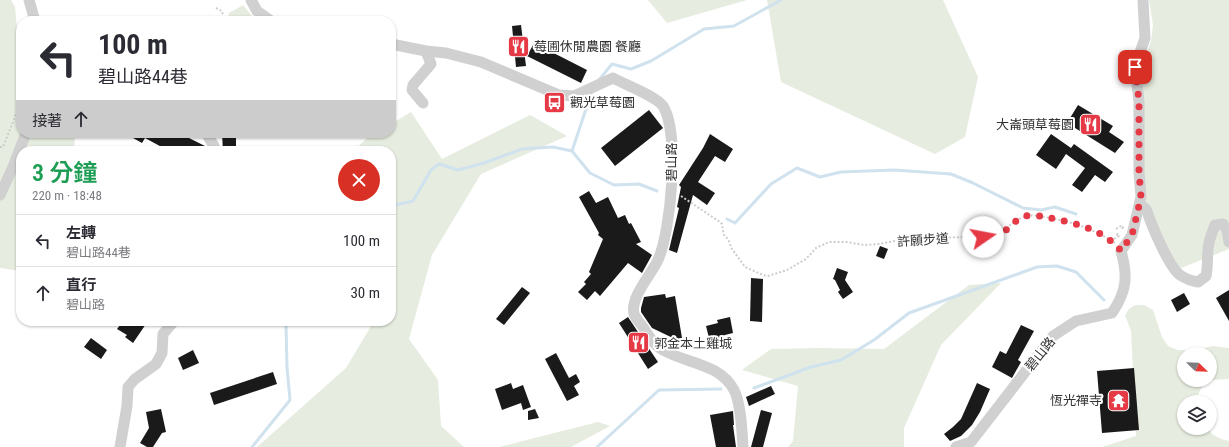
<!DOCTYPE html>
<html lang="zh-TW">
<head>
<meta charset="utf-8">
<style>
	:root { --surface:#fff; --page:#f2f2f3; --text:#2b2b33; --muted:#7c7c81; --line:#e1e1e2 }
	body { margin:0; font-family:"Roboto Condensed","Noto Sans TC",sans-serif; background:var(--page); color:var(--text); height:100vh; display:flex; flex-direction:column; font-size:15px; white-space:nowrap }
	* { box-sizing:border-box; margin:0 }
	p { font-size:13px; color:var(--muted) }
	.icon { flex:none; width:22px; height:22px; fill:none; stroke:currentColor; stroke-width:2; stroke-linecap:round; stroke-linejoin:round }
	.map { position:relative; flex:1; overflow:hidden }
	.drawer { position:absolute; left:16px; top:146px; width:380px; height:180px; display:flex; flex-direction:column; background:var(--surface); border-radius:16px; box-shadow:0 1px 3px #0004 }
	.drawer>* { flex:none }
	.guide { position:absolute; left:16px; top:16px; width:380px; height:122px; border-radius:16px; box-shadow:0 1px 3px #0004; background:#fff; color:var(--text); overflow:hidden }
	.needle { width:26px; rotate:113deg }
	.fabs { position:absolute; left:1177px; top:347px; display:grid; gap:8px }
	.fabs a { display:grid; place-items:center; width:40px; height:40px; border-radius:50%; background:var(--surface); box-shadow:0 1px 3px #0004; font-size:20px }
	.pin { position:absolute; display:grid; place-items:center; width:34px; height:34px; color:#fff; margin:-17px; border-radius:8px; box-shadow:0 2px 6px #0006 }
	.me { position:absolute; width:44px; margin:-22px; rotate:78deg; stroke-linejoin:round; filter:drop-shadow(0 0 3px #0008) }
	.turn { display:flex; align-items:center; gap:14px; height:84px; padding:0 16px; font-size:18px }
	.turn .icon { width:52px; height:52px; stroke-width:2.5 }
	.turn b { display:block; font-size:28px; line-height:34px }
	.then { display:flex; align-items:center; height:38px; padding:0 16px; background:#0003; gap:8px; font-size:15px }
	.round { display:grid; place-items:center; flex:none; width:42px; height:42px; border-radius:21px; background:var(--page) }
	.overview { display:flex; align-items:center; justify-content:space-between; height:68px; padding:0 16px }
	h1 { font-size:24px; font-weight:600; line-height:30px; color:#1e9e55 }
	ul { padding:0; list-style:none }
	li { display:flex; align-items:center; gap:12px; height:52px; padding:0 16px; border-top:1px solid var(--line) }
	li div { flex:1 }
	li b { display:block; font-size:15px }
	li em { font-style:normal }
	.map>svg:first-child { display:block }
</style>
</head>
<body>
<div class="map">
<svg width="1229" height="447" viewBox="0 0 1229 447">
	<rect width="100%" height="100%" fill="#fff"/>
	<g fill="#e6ecdf">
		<polygon points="0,0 11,0 15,7 21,68 21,133 75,133 74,151 21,151 21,271 0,268"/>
		<polygon points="648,0 747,0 667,23"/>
		<polygon points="767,0 943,0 978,77 965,137 935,154 781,82"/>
		<polygon points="1149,0 1229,0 1229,249 1181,268 1171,260 1146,203 1141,173 1144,121 1142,65 1151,41 1153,25"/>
		<polygon points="243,5 256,21 230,21 228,20 229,13"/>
		<path d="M411 112 442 159 530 115 567 136 481 174 432 255 409 339 438 380 441 426 464 447H257L346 368 374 321H391V151H354C369 136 369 133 391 133V124Z"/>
		<polygon points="1001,283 941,345 904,428 904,447 788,447 793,441 798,386 742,370 771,349 819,348 884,349 969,285"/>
		<path d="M1135 305H1144L1153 310 1162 337 1168 346 1178 350H1195L1213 346 1229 348V379L1210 380V354H1184V380H1209C1202 386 1197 392 1198 402H1184V428H1207C1213 436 1219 439 1229 441V447H1102L1136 436 1131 331 1125 315 1129 309Z"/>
		<polygon points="598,422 610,426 571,447 499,447"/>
	</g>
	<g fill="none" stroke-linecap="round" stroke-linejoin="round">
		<g stroke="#cfe2ee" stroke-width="3">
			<polyline points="599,80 612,64 631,69 651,61 704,29 734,26 781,0"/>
			<polyline points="572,151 592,91"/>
			<polyline points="391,206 413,201 431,170 439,164 458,170 484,163 522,149 553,147 572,151 590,173 614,185 639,184 657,191"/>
			<polyline points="727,219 735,223 771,184 797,168 820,177 841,172 894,170 951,174 973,183 1023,208 1041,210 1055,207 1076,214"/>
			<polyline points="754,388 811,367 841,360 874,340 909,313 1037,267 1057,266 1076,272 1104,300"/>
			<polyline points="252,447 290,400 287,367 286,324 288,321"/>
			<polyline points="597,447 659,390 721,389"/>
		</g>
	</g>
	<g fill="#1a1a1a">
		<polygon points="521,25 526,66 516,67 512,26"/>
		<polygon points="534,43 587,70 581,83 527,56"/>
		<polygon points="1078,105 1113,126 1109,132 1124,142 1115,153 1067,123"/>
		<polygon points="649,110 663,128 615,166 601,148"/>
		<polygon points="124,133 179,133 207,147 207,151 169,151 145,138 142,143"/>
		<polygon points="222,134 236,134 236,151 223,151"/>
		<polygon points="710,134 733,149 725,162 715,156 698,182 715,193 707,205 693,195 677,253 669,250 679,208 677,207 681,187 679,185 703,148"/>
		<polygon points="1051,134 1071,148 1074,144 1113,172 1105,182 1095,175 1082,192 1072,185 1085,168 1066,154 1056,169 1036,155"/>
		<polygon points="589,191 596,203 608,197 618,218 625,215 629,224 631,223 641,242 636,244 652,255 642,273 628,263 600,296 595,291 587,300 578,292 586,284 584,282 591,274 589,272 603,239 598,235 599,233 579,197"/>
		<polygon points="880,246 888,249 884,259 876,256"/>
		<polygon points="837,268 848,272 845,280 853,292 843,299 838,292 840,290 835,280 833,279"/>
		<polygon points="751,278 763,279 762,322 750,321"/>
		<polygon points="522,287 530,293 504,325 496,319"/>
		<polygon points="1229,290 1229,321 1216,298"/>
		<polygon points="1184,293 1190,304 1177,312 1171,300"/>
		<polygon points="665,294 666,298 675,296 682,338 675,339 652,328 641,312 641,308 644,297"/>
		<polygon points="628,317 658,362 648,369 619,323"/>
		<polygon points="730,317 733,333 721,336 721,339 710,342 706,326 718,323 717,320"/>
		<polygon points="123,321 148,321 133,343 125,337 127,335 117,329"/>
		<polygon points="1021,325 1034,331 1018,360 1021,362 1012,378 992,367 1000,351 1006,354"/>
		<polygon points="91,338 107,350 101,359 84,347"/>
		<polygon points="193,350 199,363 183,370 178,358"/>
		<polygon points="556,353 569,378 576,374 580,382 574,386 579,395 567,401 545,359"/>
		<polygon points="1134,368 1139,430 1102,433 1097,371"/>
		<polygon points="273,372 277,384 214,405 210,393"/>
		<polygon points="511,383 513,389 523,385 531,407 523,410 521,403 502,410 495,389"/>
		<polygon points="977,383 990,389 980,412 972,425 961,436 950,441 944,434 953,427 961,419"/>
		<polygon points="771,386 775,394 749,406 746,397"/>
		<polygon points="161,409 166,432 162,433 153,447 147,447 140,443 149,428 146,412"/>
		<polygon points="535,409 539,418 528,420 528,411"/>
		<polygon points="761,410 772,413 763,447 751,447"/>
		<polygon points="733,411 734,425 733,425 736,447 716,447 710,415"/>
	</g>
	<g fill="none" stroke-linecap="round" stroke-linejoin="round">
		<g stroke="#cdcdcd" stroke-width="2" stroke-dasharray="2 2" stroke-linecap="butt">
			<polyline points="216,8 222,11 224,21"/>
			<polyline points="0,147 3,147 21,102"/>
			<path d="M681 196 720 222 722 224 723 231 724 235 728 239 732 249 745 267 763 275 768 276 787 270 806 259 816 248 829 242H847L864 245 879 244 905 239 996 236C1005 231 1013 220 1024 217 1032 214 1041 216 1049 218 1073 222 1094 229 1115 243"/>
			<polyline points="1116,229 1121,226 1122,228 1124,227"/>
			<polyline points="1114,239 1119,236 1118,234 1115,236"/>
		</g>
		<g stroke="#d0d0d0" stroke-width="11">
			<polyline points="29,0 35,21"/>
			<polyline points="251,0 257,11 271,21"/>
			<path d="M391 44 426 51 446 53 481 62 559 95 574 96 613 78C624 84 656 96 663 106 680 133 671 231 658 260 651 275 630 297 634 314 636 319 640 323 643 327 649 336 654 346 665 351 689 364 720 364 734 390 741 403 742 432 743 447"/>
			<polyline points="423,103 412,90 413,85 431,64 426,51"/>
			<polyline points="206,133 214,146 214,151"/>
			<polyline points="0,195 13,167 26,133"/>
			<path d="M1140 205C1148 209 1147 212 1150 220 1155 233 1170 268 1180 275 1186 279 1191 281 1198 282L1206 276C1208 267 1207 259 1208 250 1208 241 1212 233 1215 225L1223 224 1227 230 1229 242"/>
			<polyline points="120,447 127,406 128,387 135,379 156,364 162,353 163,334 174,321"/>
			<path d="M956 447 971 442 1053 336 1076 321 1112 313C1127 291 1128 276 1121 251L1132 235 1141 197 1139 172V101L1135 67 1145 38 1143 0"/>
		</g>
	</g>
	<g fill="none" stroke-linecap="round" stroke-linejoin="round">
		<path stroke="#e63946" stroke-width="7" stroke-dasharray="0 12.6" d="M983 237C987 237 991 237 995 236 1007 234 1013 219 1026 216 1033 214 1043 217 1050 218 1076 223 1104 230 1121 251L1132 235 1141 197 1139 172V101L1135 67"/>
	</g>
	<defs>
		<symbol id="restaurant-square" viewBox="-11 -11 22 22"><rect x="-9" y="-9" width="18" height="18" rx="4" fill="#e63946" stroke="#fff"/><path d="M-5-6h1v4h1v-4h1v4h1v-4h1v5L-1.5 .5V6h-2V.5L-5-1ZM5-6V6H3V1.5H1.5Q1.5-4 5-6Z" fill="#fff"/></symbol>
		<symbol id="bus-square" viewBox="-11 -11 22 22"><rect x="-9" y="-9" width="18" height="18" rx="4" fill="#e63946" stroke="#fff"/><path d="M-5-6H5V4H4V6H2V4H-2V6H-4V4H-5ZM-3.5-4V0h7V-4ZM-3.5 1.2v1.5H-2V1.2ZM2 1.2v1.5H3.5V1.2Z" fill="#fff"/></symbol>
		<symbol id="temple-square" viewBox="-11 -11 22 22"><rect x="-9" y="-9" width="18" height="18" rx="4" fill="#e63946" stroke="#fff"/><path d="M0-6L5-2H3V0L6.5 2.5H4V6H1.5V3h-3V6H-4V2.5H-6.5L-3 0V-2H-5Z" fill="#fff"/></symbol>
	</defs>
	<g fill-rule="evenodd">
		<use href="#restaurant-square" x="506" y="34" width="25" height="25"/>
		<use href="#bus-square" x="542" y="90" width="25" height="25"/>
		<use href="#restaurant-square" x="1078" y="112" width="25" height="25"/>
		<use href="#restaurant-square" x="626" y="330" width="25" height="25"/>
		<use href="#temple-square" x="1106" y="388" width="25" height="25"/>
	</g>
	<g text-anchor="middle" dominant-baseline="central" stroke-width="4" stroke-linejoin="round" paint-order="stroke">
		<g font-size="13" fill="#333" stroke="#fff" text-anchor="start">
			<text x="534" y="46">莓圃休閒農園 餐廳</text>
			<text x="570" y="102">觀光草莓園</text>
			<text x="1074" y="124" text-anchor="end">大崙頭草莓園</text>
			<text x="654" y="343">郭金本土雞城</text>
			<text x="1102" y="400" text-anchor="end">恆光禪寺</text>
		</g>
		<g font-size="13" fill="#333" stroke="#fff">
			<text transform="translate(671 162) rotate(-90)">碧山路</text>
			<text transform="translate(923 240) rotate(-4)">許願步道</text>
			<text transform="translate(1040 354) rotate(-51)">碧山路</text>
		</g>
	</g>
</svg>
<div class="fabs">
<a><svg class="needle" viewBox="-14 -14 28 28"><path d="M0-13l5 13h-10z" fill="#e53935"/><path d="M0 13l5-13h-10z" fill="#7c7c81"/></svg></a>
<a><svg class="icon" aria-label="layers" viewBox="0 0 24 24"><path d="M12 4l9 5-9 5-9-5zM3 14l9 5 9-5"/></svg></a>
</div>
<div class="pin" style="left:1135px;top:67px;background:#d93025"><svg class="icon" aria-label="arrive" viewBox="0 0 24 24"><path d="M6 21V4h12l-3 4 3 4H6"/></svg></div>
<svg class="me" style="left:983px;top:237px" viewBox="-20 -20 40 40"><circle r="19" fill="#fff"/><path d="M0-13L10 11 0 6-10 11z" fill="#e63946"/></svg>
<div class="guide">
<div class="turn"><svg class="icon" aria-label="left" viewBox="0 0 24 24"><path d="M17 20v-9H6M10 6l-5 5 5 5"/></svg><div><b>100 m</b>碧山路44巷</div></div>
<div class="then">接著<svg class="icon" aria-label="ahead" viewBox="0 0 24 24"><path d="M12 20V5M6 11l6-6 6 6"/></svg></div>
</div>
<section class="drawer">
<div class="overview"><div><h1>3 分鐘</h1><p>220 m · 18:48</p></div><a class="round" style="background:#d93025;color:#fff"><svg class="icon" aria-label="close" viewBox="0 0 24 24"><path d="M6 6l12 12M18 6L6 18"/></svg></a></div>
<ul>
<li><svg class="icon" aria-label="left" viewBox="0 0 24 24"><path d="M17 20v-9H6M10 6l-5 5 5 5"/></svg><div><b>左轉</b><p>碧山路44巷</p></div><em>100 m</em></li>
<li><svg class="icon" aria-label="ahead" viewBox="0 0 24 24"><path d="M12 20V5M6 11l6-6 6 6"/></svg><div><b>直行</b><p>碧山路</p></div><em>30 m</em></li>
</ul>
</section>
</div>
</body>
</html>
